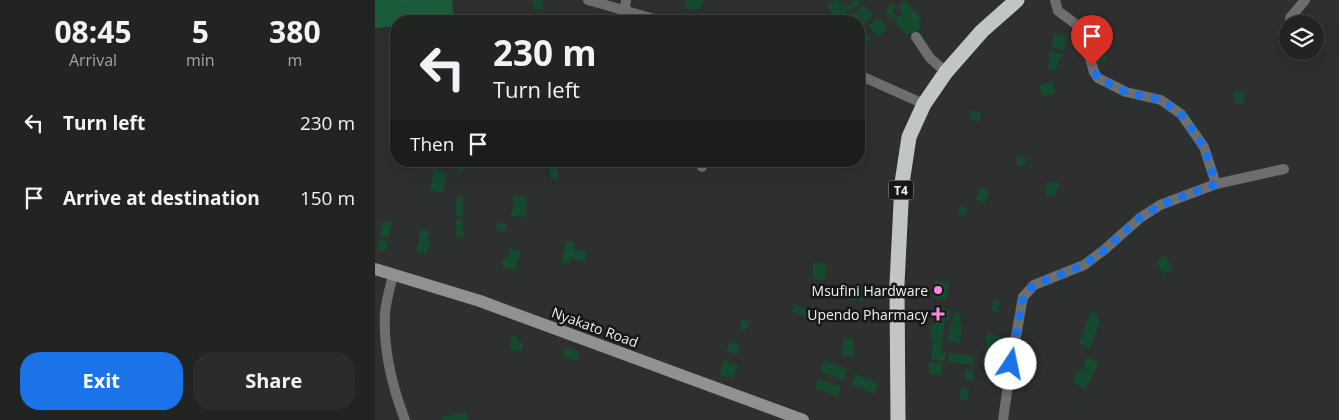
<!DOCTYPE html>
<html lang="en">
<head>
<meta charset="utf-8">
<style>
	:root { --surface:#222422; --page:#2a2c2a; --text:#f1f3f6; --muted:#a2a4a5; --line:#3f4140; --accent:#1a73e8 }
	body { margin:0; font-family:"Open Sans",sans-serif; background:var(--page); color:var(--text); height:100vh; display:flex; flex-direction:column; font-size:19px; white-space:nowrap }
	* { box-sizing:border-box; margin:0 }
	p { font-size:16px; color:var(--muted) }
	.icon { flex:none; width:28px; height:28px; fill:none; stroke:currentColor; stroke-width:2; stroke-linecap:round; stroke-linejoin:round }
	.map { position:relative; flex:1; overflow:hidden }
	.details { display:flex; flex-direction:column; background:var(--surface); width:375px }
	.details>* { flex:none }
	.top-card { position:absolute; left:15px; top:15px; width:475px; height:152px; border-radius:20px; box-shadow:0 5px 20px #0002,0 0 0 1px var(--line); background:#222422; color:var(--text); overflow:hidden }
	.controls { position:absolute; left:904px; top:15px; display:grid; gap:10px }
	.controls a { display:grid; place-items:center; width:45px; height:45px; border-radius:50%; background:var(--surface); box-shadow:0 5px 20px #0002,0 0 0 1px var(--line); font-size:25px }
	.pin { position:absolute; display:grid; place-items:center; width:42px; height:42px; color:#fff; margin:-51px -21px; border-radius:50% 50% 50% 0; rotate:-45deg; box-shadow:0 0 5px #0007 }
	.pin .icon { rotate:45deg }
	.me { position:absolute; width:55px; margin:-28px; rotate:11deg; stroke-linejoin:round; filter:drop-shadow(0 0 4px #0008) }
	.turn { display:flex; align-items:center; gap:18px; height:105px; padding:0 20px; font-size:22px }
	.turn .icon { width:65px; height:65px; stroke-width:2.5 }
	.turn b { display:block; font-size:35px; line-height:42px }
	.then { display:flex; align-items:center; height:48px; padding:0 20px; background:#0003; gap:10px; font-size:19px }
	.eta { display:flex; justify-content:space-evenly; align-items:center; height:85px; text-align:center }
	.eta b { font-size:30px; font-weight:700; line-height:35px }
	.primary-button { display:flex; gap:10px; margin-top:auto; padding:10px 20px }
	.primary-button a { flex:1; height:58px; border-radius:20px; background:var(--accent); color:#fff; font-size:20px; font-weight:700; line-height:58px; text-align:center }
	.primary-button a+a { background:var(--page); color:var(--text) }
	ul { padding:0; list-style:none }
	li { display:flex; align-items:center; gap:15px; height:75px; padding:0 20px }
	li div { flex:1 }
	li b { display:block; font-size:19px }
	li em { font-style:normal }
	main { display:flex; flex:1; min-height:0 }
	.map>svg:first-child { display:block }
</style>
</head>
<body>
<main>
<section class="details">
<div class="eta">
<div><b>08:45</b><p>Arrival</p></div>
<div><b>5</b><p>min</p></div>
<div><b>380</b><p>m</p></div>
</div>
<ul>
<li><svg class="icon" aria-label="left" viewBox="0 0 24 24"><path d="M17 20v-9H6M10 6l-5 5 5 5"/></svg><div><b>Turn left</b></div><em>230 m</em></li>
<li><svg class="icon" aria-label="arrive" viewBox="0 0 24 24"><path d="M6 21V4h12l-3 4 3 4H6"/></svg><div><b>Arrive at destination</b></div><em>150 m</em></li>
</ul>
<div class="primary-button"><a>Exit</a><a>Share</a></div>
</section>
<div class="map">
<svg width="964" height="420" viewBox="0 0 964 420">
	<rect width="100%" height="100%" fill="#2d302e"/>
	<polygon fill="#1b5d3b" points="0,0 77,0 79,21 21,21 21,26 0,28"/>
	<g fill="#154a2f">
		<polygon points="158,0 167,0 169,9 159,10"/>
		<polygon points="312,0 329,0 325,10 320,9 320,11 309,8"/>
		<polygon points="460,0 463,0 467,6 469,4 474,11 460,21 452,5"/>
		<polygon points="479,0 488,1 475,11 471,6"/>
		<polygon points="530,0 547,19 543,23 547,27 538,34 536,32 532,35 519,21 528,13 523,7"/>
		<polygon points="518,3 522,7 517,12 521,16 518,19 510,11"/>
		<polygon points="488,5 498,15 485,28 484,21 478,21 475,18"/>
		<polygon points="503,18 513,28 503,37 493,26"/>
		<polygon points="489,30 496,38 490,44 484,37 484,35"/>
		<polygon points="679,34 692,36 689,50 676,47"/>
		<polygon points="674,52 687,54 686,60 684,59 681,71 673,69 675,57 673,56"/>
		<polygon points="727,52 728,56 731,55 732,60 720,64 717,55"/>
		<polygon points="677,81 681,93 668,97 664,85"/>
		<polygon points="867,91 870,103 862,105 858,93"/>
		<polygon points="596,111 606,112 605,121 595,120"/>
		<rect x="642" y="155" width="8" height="11"/>
		<polygon points="83,161 89,161 89,171 82,171"/>
		<rect x="175" y="161" width="8" height="18"/>
		<polygon points="411,161 426,161 425,167 410,164"/>
		<polygon points="59,169 72,172 68,193 55,190"/>
		<polygon points="684,182 685,188 681,188 681,195 671,196 671,183"/>
		<polygon points="605,188 614,190 611,203 601,200"/>
		<polygon points="139,196 151,197 151,217 136,216 137,209 139,209"/>
		<rect x="81" y="197" width="7" height="19"/>
		<polygon points="585,205 593,208 590,216 583,214"/>
		<polygon points="81,219 87,219 88,236 81,237"/>
		<polygon points="8,220 17,223 13,238 4,235"/>
		<polygon points="123,222 132,225 129,233 121,230"/>
		<polygon points="46,229 54,231 52,242 55,242 52,253 41,252"/>
		<polygon points="5,239 14,242 10,252 2,249"/>
		<polygon points="192,240 200,243 199,249 212,252 210,261 196,258 194,264 186,262"/>
		<polygon points="135,248 146,252 140,270 126,266 129,257 132,258"/>
		<polygon points="790,255 798,268 789,274 781,262"/>
		<polygon points="438,263 451,264 450,280 437,279"/>
		<polygon points="560,281 574,283 572,300 558,298"/>
		<polygon points="487,287 494,287 492,295 490,295 489,301 473,300 473,294 486,295"/>
		<polygon points="618,300 625,302 623,312 616,311"/>
		<polygon points="419,305 438,310 436,318 417,312"/>
		<polygon points="563,307 576,310 574,321 570,320 566,353 571,353 570,361 556,360 558,340 555,339 557,324 560,324"/>
		<polygon points="716,312 724,315 722,320 725,321 715,348 704,343"/>
		<polygon points="579,313 586,314 584,325 577,324"/>
		<polygon points="367,319 374,322 371,331 364,328"/>
		<polygon points="575,325 587,326 585,343 573,341"/>
		<polygon points="612,334 625,336 621,365 608,363"/>
		<polygon points="136,335 143,336 143,342 147,342 147,351 135,350"/>
		<polygon points="469,338 479,339 478,356 467,355"/>
		<polygon points="355,342 366,346 362,355 351,351"/>
		<polygon points="191,347 205,352 201,361 188,357"/>
		<polygon points="574,353 599,356 598,365 573,362"/>
		<polygon points="712,356 724,363 718,374 708,367"/>
		<polygon points="349,360 363,366 357,379 344,374"/>
		<polygon points="449,360 472,369 469,380 446,372"/>
		<polygon points="554,362 567,363 566,375 554,374"/>
		<polygon points="707,368 718,375 710,389 697,381 701,373 703,374"/>
		<polygon points="591,369 599,370 598,380 590,379"/>
		<polygon points="480,374 503,383 499,394 476,385"/>
		<polygon points="444,379 466,387 463,397 440,388"/>
		<polygon points="586,388 594,389 593,401 584,399"/>
		<polygon points="92,412 93,420 68,420 67,417"/>
	</g>
	<g fill="none" stroke-linecap="round" stroke-linejoin="round">
		<g stroke="#6d6e6d" stroke-width="10">
			<polyline points="213,0 286,21"/>
			<polyline points="680,0 683,11 702,25 708,34 719,72 723,78 751,92 786,100 806,114 829,147 841,184"/>
			<polyline points="915,18 930,0"/>
			<polyline points="248,21 251,0"/>
			<polyline points="541,37 555,58 571,72"/>
			<polyline points="484,75 549,104"/>
			<polyline points="327,167 327,161"/>
			<path d="M18 275C15 288 11 301 10 313 8 350 17 386 30 420"/>
			<polyline points="628,420 636,364 648,297 659,285 709,265 729,250 765,218 785,205 841,184 909,169"/>
		</g>
		<polyline stroke="#8f9290" stroke-width="12" points="0,269 105,301 428,420"/>
		<polyline stroke="#c2c6c3" stroke-width="15" points="523,420 522,284 527,183 534,137 549,104 571,72 607,31 642,0"/>
	</g>
	<g fill="none" stroke-linecap="round" stroke-linejoin="round">
		<polyline stroke="#1a73e8" stroke-width="9" stroke-dasharray="0 16.2" points="636,364 648,297 659,285 709,265 729,250 764,218 785,205 841,184 829,147 806,114 786,100 751,92 723,78 717,66"/>
	</g>
	<g fill="#fe86e1" stroke="#161816" stroke-width="2">
		<circle cx="563" cy="290" r="5"/>
		<path d="M560.5 306.5h5v5h5v5h-5v5h-5v-5h-5v-5h5z"/>
	</g>
	<g text-anchor="middle" dominant-baseline="central" stroke-width="5" stroke-linejoin="round" paint-order="stroke">
		<rect fill="#161816" stroke="#adafae" stroke-width="1" x="513.5" y="180.5" width="25" height="19" rx="4"/>
		<g font-size="12" font-weight="bold" fill="#eef0ef">
			<text x="526" y="190">T4</text>
		</g>
		<g font-size="14" fill="#eef0ef" stroke="#161816" text-anchor="end">
			<text x="553" y="290">Msufini Hardware</text>
			<text x="553" y="314">Upendo Pharmacy</text>
		</g>
		<g font-size="14" fill="#eef0ef" stroke="#161816">
			<text transform="translate(220 327) rotate(20)">Nyakato Road</text>
		</g>
	</g>
</svg>
<div class="controls">
<a><svg class="icon" aria-label="layers" viewBox="0 0 24 24"><path d="M12 4l9 5-9 5-9-5zM3 14l9 5 9-5"/></svg></a>
</div>
<div class="pin" style="left:717px;top:66px;background:#d93025"><svg class="icon" aria-label="arrive" viewBox="0 0 24 24"><path d="M6 21V4h12l-3 4 3 4H6"/></svg></div>
<svg class="me" style="left:636px;top:364px" viewBox="-20 -20 40 40"><circle r="19" fill="#fff"/><path d="M0-13L10 11 0 6-10 11z" fill="#1a73e8"/></svg>
<div class="top-card">
<div class="turn"><svg class="icon" aria-label="left" viewBox="0 0 24 24"><path d="M17 20v-9H6M10 6l-5 5 5 5"/></svg><div><b>230 m</b>Turn left</div></div>
<div class="then">Then<svg class="icon" aria-label="arrive" viewBox="0 0 24 24"><path d="M6 21V4h12l-3 4 3 4H6"/></svg></div>
</div>
</div>
</main>
</body>
</html>
